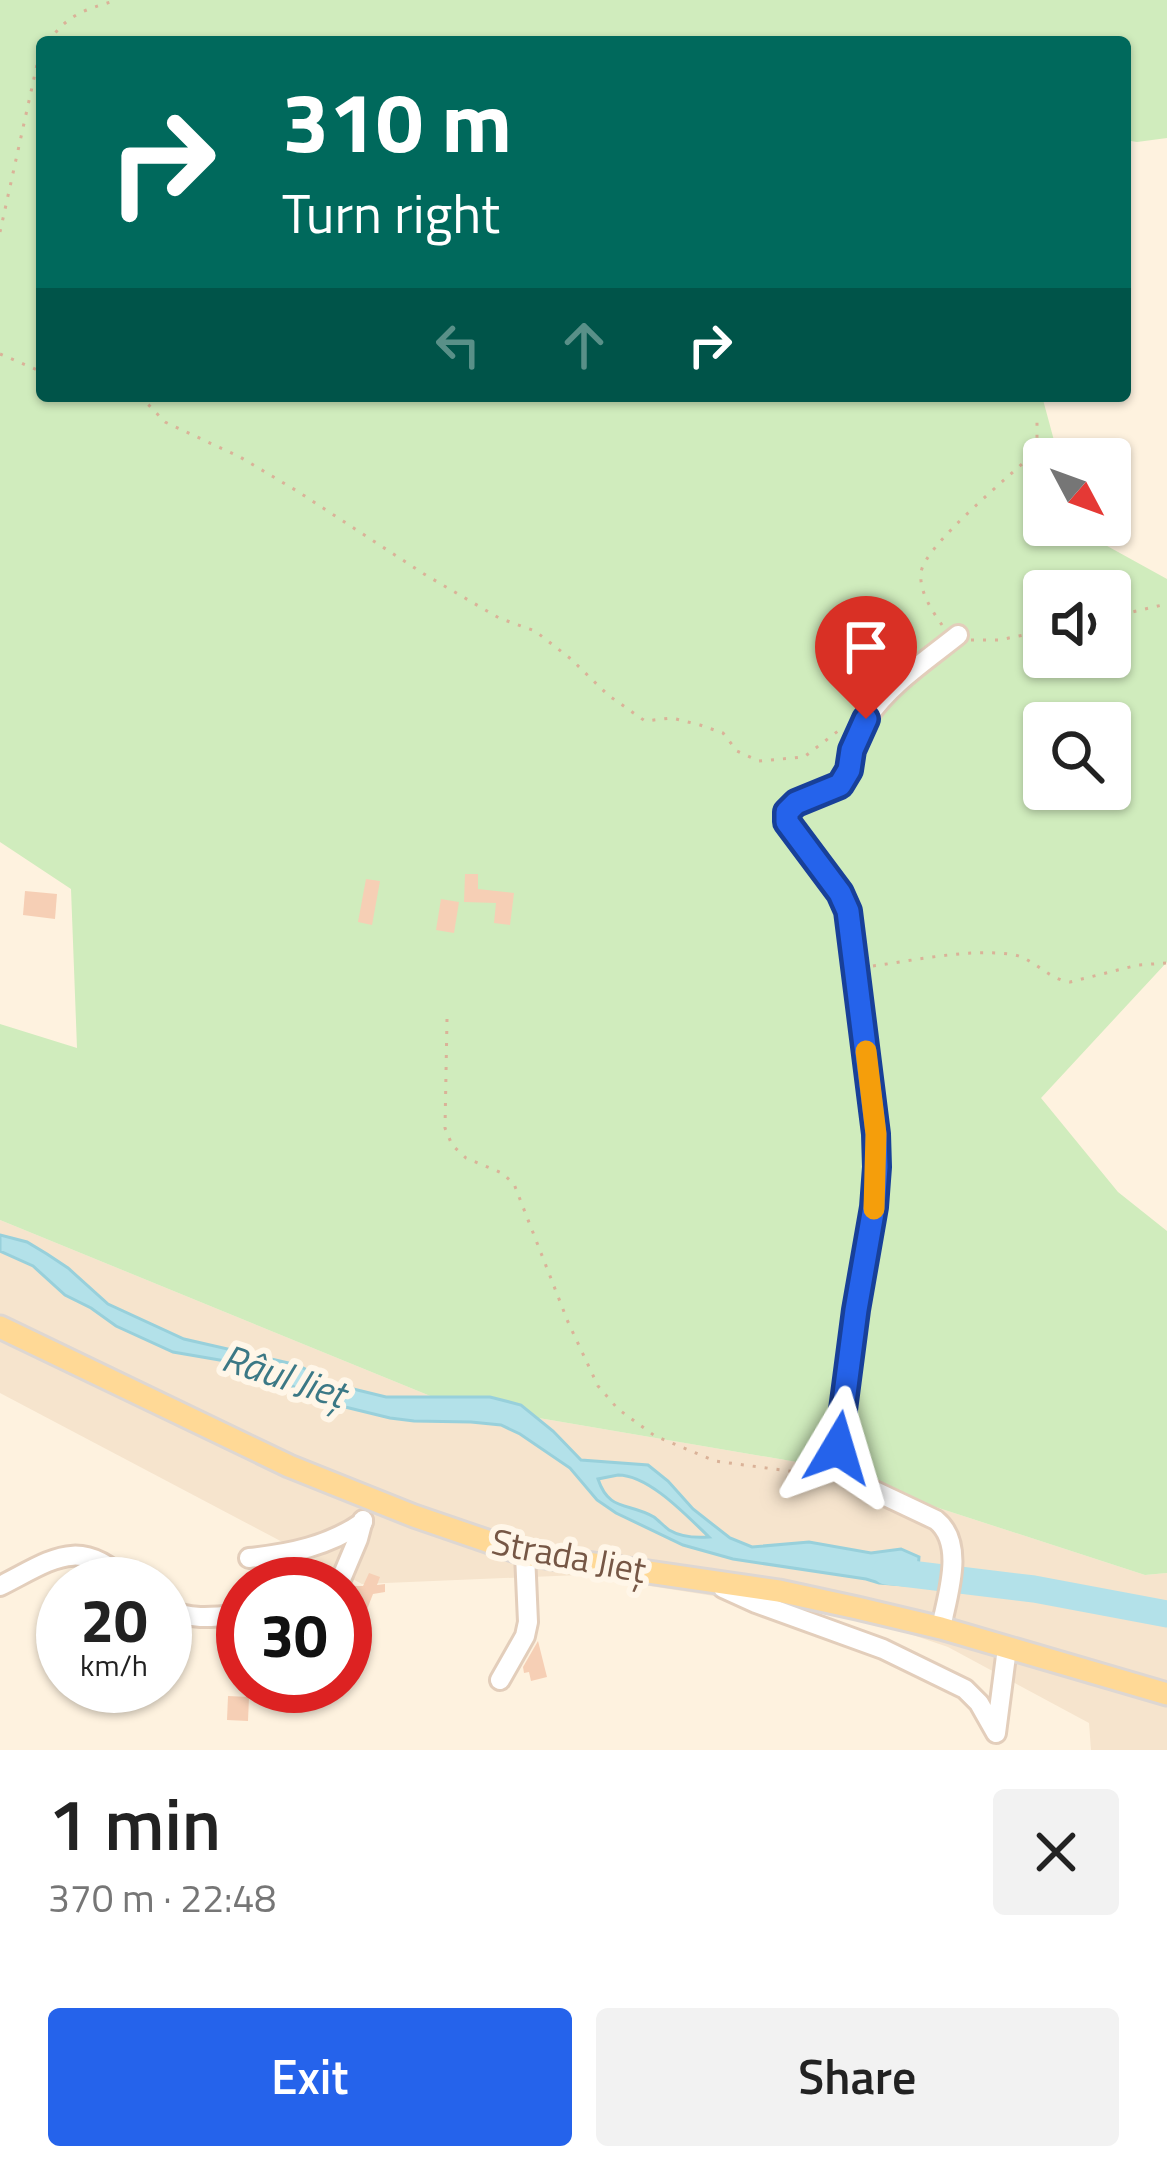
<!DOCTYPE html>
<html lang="en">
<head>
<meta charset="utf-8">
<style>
	:root { --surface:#fff; --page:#f2f2f2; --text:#222; --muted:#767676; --accent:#2563eb }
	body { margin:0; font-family:"Titillium Web",sans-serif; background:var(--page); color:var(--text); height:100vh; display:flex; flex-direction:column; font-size:45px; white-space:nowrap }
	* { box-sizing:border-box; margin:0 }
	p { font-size:39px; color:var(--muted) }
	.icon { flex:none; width:66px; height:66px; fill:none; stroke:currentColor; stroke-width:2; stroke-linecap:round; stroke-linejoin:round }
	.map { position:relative; height:1750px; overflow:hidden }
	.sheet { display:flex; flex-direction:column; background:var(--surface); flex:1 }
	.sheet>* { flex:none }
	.banner { position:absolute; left:36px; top:36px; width:1095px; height:366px; border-radius:12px; box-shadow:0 3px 9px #0004; background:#00695c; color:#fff; overflow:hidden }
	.needle { width:78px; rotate:131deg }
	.buttons { position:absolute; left:1023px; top:438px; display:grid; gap:24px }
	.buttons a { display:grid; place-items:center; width:108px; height:108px; border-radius:12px; background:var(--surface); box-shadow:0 3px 9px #0004; font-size:60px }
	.speed { position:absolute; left:36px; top:1557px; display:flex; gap:24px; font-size:60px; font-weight:700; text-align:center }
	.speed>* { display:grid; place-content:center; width:156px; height:156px; border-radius:50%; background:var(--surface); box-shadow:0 3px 9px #0004; line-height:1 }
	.speed small { font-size:30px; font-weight:400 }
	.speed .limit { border:18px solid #d22; background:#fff; color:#111 }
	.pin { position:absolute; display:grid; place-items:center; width:102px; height:102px; color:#fff; margin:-123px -51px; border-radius:50% 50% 50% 0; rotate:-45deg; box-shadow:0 0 12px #0007 }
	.pin .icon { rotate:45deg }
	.me { position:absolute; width:132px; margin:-66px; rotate:7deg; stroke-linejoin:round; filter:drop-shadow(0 0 9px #0008) }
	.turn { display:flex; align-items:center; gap:42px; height:252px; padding:0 48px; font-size:54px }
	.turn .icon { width:156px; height:156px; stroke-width:2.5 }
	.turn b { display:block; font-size:84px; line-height:102px }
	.lanes { display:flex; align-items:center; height:114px; padding:0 48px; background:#0003; justify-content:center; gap:60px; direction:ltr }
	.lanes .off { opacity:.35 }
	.round { display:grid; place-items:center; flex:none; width:126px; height:126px; border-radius:12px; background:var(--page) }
	.summary { display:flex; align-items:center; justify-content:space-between; height:204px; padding:0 48px }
	h1 { font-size:72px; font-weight:600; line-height:90px }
	.primary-button { display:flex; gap:24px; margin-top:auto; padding:24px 48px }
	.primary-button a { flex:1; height:138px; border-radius:12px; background:var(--accent); color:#fff; font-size:48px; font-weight:600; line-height:138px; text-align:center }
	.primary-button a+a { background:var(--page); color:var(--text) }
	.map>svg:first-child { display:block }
</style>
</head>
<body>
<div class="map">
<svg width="1167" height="1750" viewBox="0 0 1167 1750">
	<rect width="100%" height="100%" fill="#fef2df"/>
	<polygon fill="#f6e4cd" points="0,1220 445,1402 797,1462 1145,1575 1167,1573 1167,1750 1091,1750 1089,1723 948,1647 869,1620 579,1575 362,1584 0,1393"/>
	<path fill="#d0ecbd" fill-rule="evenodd" d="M0 0H1167V138L1137 142 1125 140V42H42V396H1042L1059 459H1044V525H1078L1080 531 1167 579V962L1041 1098 1118 1192 1167 1231V1573L1145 1575 797 1462 445 1402 0 1220V1024L77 1048 71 889 0 842ZM1044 591H1110V657H1044ZM1044 723H1110V789H1044Z"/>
	<path fill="#b3e1e9" stroke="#98d0db" stroke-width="3" fill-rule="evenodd" d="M0 1235 27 1242 47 1254 68 1268 108 1304 184 1339 297 1365 337 1385 386 1397H490L521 1405 553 1431 581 1460 648 1465 668 1481 693 1509 730 1538 752 1547 809 1542 871 1553 901 1549 919 1557 917 1586 879 1583 866 1579 733 1559 683 1545 616 1513 597 1500 570 1468 520 1434 501 1425 471 1422 414 1421 390 1418 337 1405 237 1363 173 1352 116 1326 91 1308 65 1295 33 1266 0 1251ZM618 1475C649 1475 687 1516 709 1537 696 1538 681 1537 669 1530 665 1527 658 1520 654 1517 628 1502 609 1512 598 1479Z"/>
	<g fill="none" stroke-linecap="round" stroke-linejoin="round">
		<polyline stroke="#b3e1e9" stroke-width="27" points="886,1571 1034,1589 1167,1614"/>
	</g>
	<g fill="#f6cfb5">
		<polygon points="465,874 478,874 478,889 514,893 510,925 494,923 496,903 464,902"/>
		<polygon points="366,879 380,881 372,925 358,922"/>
		<polygon points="25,891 57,894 55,919 23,915"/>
		<polygon points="441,899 459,902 454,933 436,930"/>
		<polygon points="369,1573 380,1577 377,1585 385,1584 385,1592 373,1594 366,1612 355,1608 359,1596 345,1599 345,1596 353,1586 363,1586"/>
		<polygon points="538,1641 547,1677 531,1681 529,1672 524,1673 523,1667"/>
		<polygon points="228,1696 249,1697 248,1721 227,1720"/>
	</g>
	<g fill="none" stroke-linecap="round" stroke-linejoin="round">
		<defs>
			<g id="minor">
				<path d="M249 1558C289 1554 329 1546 363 1522"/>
				<polyline points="339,1584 358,1539 363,1520"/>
				<path d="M0 1586C52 1560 80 1534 129 1584"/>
				<polyline points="723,1588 756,1603 883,1649 965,1689 979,1703 996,1733 1007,1648"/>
				<path d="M165 1608C191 1621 215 1617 243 1614"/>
				<path d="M941 1628C947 1596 966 1544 936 1520L860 1484 847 1475 838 1448 856 1309 874 1207 877 1167 876 1134 847 911 840 894 787 822V812C801 798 821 798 837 786 851 776 854 736 867 718 890 684 927 660 958 635"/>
				<polyline points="345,1632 353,1635"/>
				<polyline points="500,1680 525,1636 528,1622 525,1554"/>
			</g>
			<polyline id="major" points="0,1327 289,1466 414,1516 525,1554 779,1591 857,1608 941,1628 1167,1694"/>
		</defs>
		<use href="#minor" stroke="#e3cebb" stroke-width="24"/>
		<use href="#major" stroke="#ded7d2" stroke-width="27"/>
		<g stroke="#dab298" stroke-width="3" stroke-dasharray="3 9" stroke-linecap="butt">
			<path d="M48 42C69 13 85 10 117 0"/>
			<polyline points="0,232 38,60 42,53"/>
			<polyline points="0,354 42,372"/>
			<polyline points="140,396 165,422 240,457 297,491 424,574 499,618 535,631 571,659 608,695 645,721 672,718 700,725 723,733 737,751 759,761 804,757 842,728"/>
			<polyline points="1110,617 1167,604"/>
			<path d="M942 625C932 611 919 591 921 573 923 546 1014 473 1037 450V416"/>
			<polyline points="971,640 999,640 1044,631"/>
			<path d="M873 966C917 960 965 949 1009 954 1033 956 1046 979 1070 982L1138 965 1167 963"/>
			<polyline points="447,1019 445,1128 452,1145 466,1158 502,1173 514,1184 568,1322 598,1386 618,1409 655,1436 715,1461 833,1477"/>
		</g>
		<use href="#minor" stroke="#fff" stroke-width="18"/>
		<use href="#major" stroke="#ffd996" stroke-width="21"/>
	</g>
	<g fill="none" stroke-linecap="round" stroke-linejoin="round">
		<defs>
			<polyline id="route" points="838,1448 856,1310 874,1207 877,1167 876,1134 848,911 840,893 787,822 787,812 796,803 840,785 849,770 852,750 866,719"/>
		</defs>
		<use href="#route" stroke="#184099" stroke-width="30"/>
		<use href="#route" stroke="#2563eb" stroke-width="21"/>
		<polyline stroke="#f59e0b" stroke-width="21" points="866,1051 876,1134 874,1209"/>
	</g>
	<g text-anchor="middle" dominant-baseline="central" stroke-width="12" stroke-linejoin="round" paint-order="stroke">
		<g font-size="36" fill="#765745" stroke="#fff6e8">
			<text transform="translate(569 1555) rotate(11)">Strada Jieț</text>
		</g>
		<g font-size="39" font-style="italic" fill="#3b7885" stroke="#fff6e8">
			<text transform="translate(284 1375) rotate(18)">Râul Jieț</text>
		</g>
	</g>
</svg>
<div class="buttons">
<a><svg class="needle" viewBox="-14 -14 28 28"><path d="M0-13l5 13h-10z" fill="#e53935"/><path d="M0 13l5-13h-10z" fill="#767676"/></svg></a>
<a><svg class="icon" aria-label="sound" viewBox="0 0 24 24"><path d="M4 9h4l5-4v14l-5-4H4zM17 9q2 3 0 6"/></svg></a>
<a><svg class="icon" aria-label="search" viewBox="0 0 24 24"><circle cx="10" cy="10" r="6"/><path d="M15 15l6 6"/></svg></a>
</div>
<div class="speed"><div>20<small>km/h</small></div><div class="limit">30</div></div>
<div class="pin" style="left:866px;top:719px;background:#d93025"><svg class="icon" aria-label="arrive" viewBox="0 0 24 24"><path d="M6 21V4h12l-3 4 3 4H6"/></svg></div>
<svg class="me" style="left:838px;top:1448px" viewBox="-20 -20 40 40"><path d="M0-17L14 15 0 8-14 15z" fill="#2563eb" stroke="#fff" stroke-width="4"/></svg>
<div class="banner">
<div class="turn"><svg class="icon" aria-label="right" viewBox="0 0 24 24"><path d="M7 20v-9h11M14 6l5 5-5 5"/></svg><div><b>310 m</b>Turn right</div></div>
<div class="lanes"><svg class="icon off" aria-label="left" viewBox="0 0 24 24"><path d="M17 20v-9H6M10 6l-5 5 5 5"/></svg><svg class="icon off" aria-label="ahead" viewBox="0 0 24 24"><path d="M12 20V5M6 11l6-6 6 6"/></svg><svg class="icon" aria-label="right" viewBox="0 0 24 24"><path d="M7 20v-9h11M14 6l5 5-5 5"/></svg></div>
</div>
</div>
<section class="sheet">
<div class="summary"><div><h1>1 min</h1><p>370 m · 22:48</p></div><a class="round"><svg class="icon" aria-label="close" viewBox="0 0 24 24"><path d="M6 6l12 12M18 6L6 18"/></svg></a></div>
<div class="primary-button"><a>Exit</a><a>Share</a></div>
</section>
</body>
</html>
